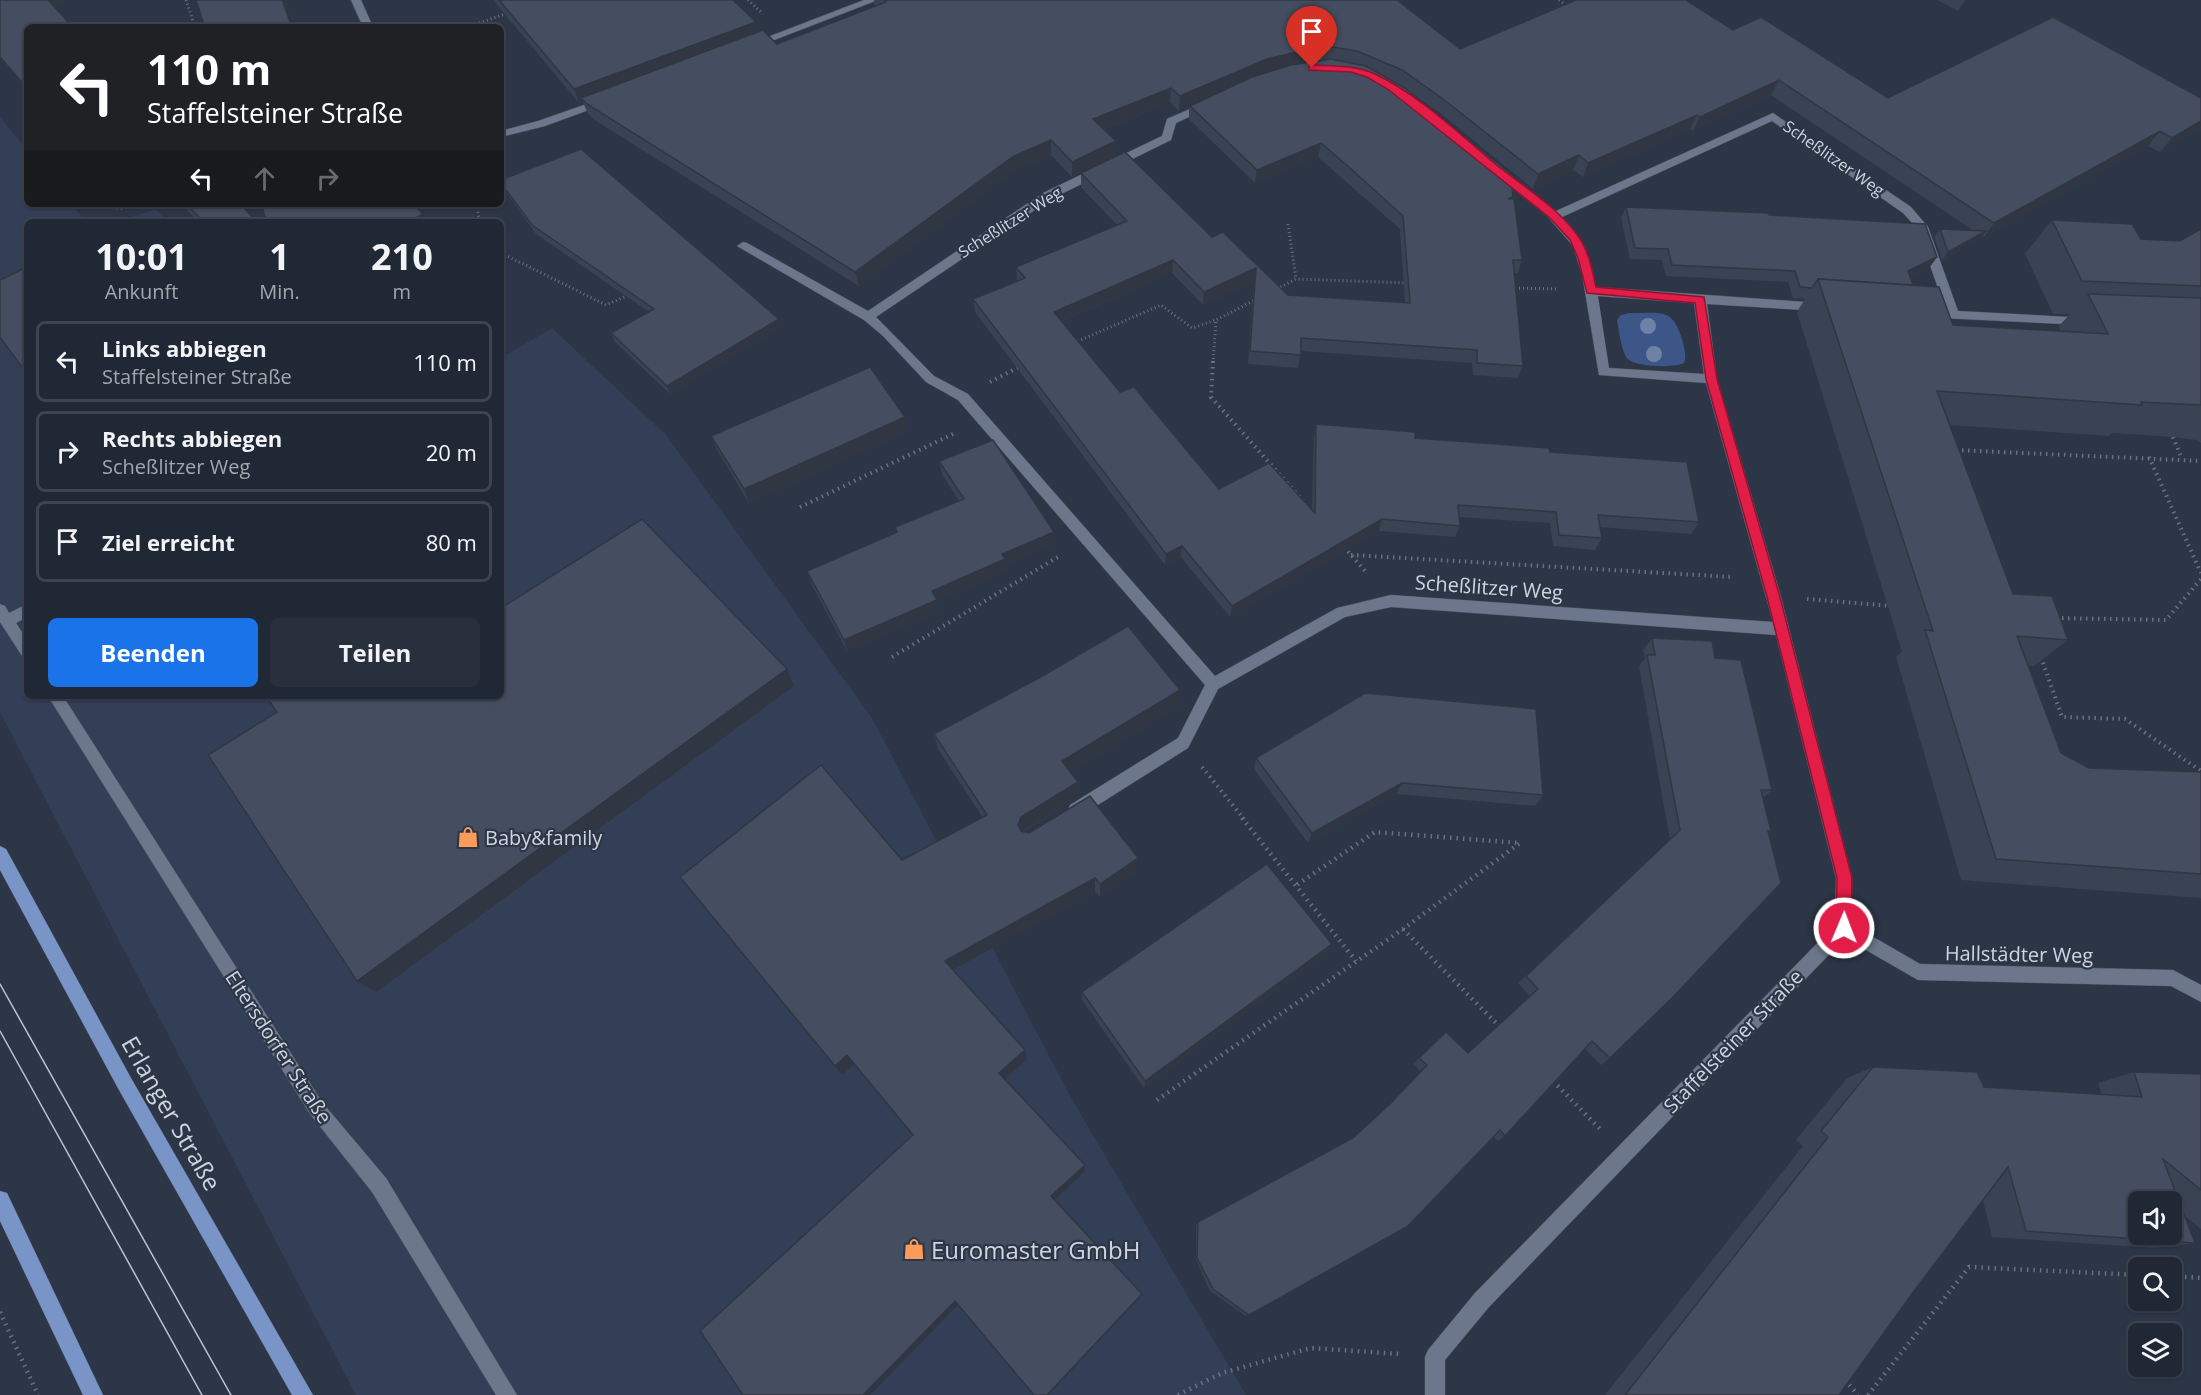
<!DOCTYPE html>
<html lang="de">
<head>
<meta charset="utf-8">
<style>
	:root { --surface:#212835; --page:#29303d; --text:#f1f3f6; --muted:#a2a6ad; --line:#3e4450; --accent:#1a73e8 }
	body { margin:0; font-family:"Open Sans",sans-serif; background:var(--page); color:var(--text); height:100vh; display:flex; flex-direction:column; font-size:22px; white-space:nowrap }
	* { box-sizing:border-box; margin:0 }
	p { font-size:20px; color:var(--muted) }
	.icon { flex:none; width:33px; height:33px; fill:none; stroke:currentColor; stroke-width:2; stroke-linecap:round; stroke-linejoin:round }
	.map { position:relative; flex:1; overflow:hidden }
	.side { position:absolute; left:24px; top:219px; width:480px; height:480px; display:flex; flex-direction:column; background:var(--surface); border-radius:9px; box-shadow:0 2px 4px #0004,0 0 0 2px var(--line) }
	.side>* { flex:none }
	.guide { position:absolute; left:24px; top:24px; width:480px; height:183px; border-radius:9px; box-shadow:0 2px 4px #0004,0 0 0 2px var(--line); background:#202124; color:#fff; overflow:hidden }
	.tools { position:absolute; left:2128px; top:1191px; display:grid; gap:12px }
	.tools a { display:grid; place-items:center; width:54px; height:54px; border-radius:9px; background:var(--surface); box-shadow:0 2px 4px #0004,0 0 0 2px var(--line); font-size:30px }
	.pin { position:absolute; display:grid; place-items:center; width:51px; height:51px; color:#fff; margin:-62px -26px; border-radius:50% 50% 50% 0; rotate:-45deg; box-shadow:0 0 6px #0007 }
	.pin .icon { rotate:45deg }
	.me { position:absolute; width:66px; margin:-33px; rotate:1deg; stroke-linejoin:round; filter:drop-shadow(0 0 4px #0008) }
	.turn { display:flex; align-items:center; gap:21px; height:126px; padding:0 24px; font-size:27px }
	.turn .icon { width:78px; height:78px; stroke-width:2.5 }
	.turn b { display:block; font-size:42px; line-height:51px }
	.lanes { display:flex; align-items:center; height:57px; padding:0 24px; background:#0003; justify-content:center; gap:30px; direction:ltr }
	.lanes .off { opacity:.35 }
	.eta { display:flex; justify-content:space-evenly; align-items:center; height:102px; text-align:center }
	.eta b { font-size:36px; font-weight:700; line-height:42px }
	.primary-button { display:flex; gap:12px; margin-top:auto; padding:12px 24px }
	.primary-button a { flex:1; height:69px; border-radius:9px; background:var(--accent); color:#fff; font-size:24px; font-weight:700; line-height:69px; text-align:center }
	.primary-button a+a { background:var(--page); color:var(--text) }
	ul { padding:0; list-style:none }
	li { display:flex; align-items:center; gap:18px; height:81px; margin:0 12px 9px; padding:0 12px; border:3px solid var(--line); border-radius:9px }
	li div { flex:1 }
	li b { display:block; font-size:22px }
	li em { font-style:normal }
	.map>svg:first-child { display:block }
</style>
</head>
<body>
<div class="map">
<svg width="2201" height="1395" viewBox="0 0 2201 1395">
	<rect width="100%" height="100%" fill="#2c3647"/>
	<g fill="#333f56">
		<polygon points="0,117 27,150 27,204 71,204 86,222 27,222 27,696 501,696 501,358 552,328 666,435 872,718 1070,1096 1246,1395 356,1395 0,712"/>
		<polygon points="156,209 167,222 117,222"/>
	</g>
	<path fill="#3b5687" d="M1629 313C1659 314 1672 306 1682 339 1684 348 1687 354 1684 363 1674 368 1633 368 1626 357 1621 347 1619 331 1617 320L1621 315Z"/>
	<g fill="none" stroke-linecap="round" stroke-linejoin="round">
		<defs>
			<g id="minor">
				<polygon points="351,0 361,0 373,27 363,27"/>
				<polygon points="864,0 878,0 756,47 747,45"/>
				<polygon points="604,98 608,99 608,103 545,126 501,137 501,131 538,121"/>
				<path d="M1206 102 1210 103V107L1176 123 1171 140 1051 199 876 317 934 376 968 394 1215 676 1337 608 1391 595 1773 622 1706 383 1599 375 1582 274 1573 246 1547 216 1502 180V174H1510L1556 211 1773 113 1911 207 1928 227 1958 311 2087 318 2089 321 2083 325 1941 318V312L1946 311 1917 228 1903 213 1772 121 1562 217C1583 237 1591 260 1596 287L1820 303 1826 307 1820 311 1707 304 1717 379 1781 597 1852 878 1851 924 1920 964 2173 970 2201 985V1002L2171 986 1918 980 1845 938 1489 1307 1445 1360V1395H1425V1357L1428 1350 1475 1293 1835 925 1836 878 1776 635 1391 607 1345 617 1218 689 1188 748 1082 815 1076 817 1070 815 1068 810 1070 805 1178 738 1205 685 958 400 926 382 883 336 864 320 737 246 743 242 747 243 868 311 1043 193 1162 136 1167 119ZM1598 296 1694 303 1704 374 1609 368Z"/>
				<polygon points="0,604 5,606 9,613 27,604 27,617 16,623 27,640 27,658 22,656 0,622"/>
				<polygon points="48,696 63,696 322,1102 386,1178 517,1395 496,1395 372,1192 310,1114"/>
			</g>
			<g id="major">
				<polygon points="0,846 6,849 131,1078 313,1395 292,1395 119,1090 0,870"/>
				<polygon points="0,1191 7,1193 103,1395 83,1395 0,1221"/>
			</g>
		</defs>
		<use href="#minor" stroke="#48515f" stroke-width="1"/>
		<use href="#major" stroke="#48515f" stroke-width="1"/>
		<g stroke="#697281" stroke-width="3" stroke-dasharray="1 3" stroke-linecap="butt">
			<polyline points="186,0 195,27"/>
			<polyline points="748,0 761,12"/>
			<polyline points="1559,0 1568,7"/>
			<polyline points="468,27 508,13"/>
			<polyline points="85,204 120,209 140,204"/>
			<polyline points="476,204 480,222"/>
			<polyline points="1288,224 1296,279"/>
			<polyline points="501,253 606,305 629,295"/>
			<polyline points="1511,288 1558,289"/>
			<polyline points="1277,289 1296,279 1408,283"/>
			<polyline points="1074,343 1161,305 1192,328 1216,320"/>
			<polyline points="1213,363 1216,320 1257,299"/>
		</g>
		<g stroke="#697281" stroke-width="4" stroke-dasharray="1.5 4.5" stroke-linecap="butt">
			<polyline points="1213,361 1211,397 1303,501"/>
			<polyline points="990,382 1021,366"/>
			<polyline points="2173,437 2182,459"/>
			<polyline points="1956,450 2201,461"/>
			<polyline points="2149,457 2201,573"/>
			<polyline points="800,507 953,434"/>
			<polyline points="1344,547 1367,573"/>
			<polyline points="1351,555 1733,577"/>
			<polyline points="1807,599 1892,606"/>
			<polyline points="2056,618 2166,620 2201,579"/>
			<polyline points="892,657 1058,557"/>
			<polyline points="2041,657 2062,717 2125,719 2201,771"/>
			<polyline points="1202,767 1244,819"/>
		</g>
		<g stroke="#697281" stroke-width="4.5" stroke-dasharray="1.5 5" stroke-linecap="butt">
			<polyline points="1242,818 1356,961"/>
			<polyline points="1403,929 1501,1028"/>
			<polyline points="1553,1081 1600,1129"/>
			<polyline points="1157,1100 1403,929 1520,843 1375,832 1295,886"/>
			<polyline points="2172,1276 2201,1278"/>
			<polyline points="0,1312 38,1395"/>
			<polyline points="1845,1380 1858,1395"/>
			<polyline points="1178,1395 1222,1373 1311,1348 1400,1354"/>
			<polyline points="1868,1395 1969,1267 2139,1275"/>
		</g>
		<use href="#minor" fill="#6c778b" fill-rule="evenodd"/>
		<use href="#major" fill="#7995c8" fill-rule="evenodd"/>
		<g stroke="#bcc4ce" stroke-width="1.5">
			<polyline points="0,984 231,1395"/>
			<polyline points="0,1031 202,1395"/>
		</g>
	</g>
	<g fill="#6f82a6">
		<circle cx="1648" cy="326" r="8"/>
		<circle cx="1654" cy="354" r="8"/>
	</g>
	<g fill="#3a4353">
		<polygon points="0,0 27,27 27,89 0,58"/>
		<polygon points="493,0 733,0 758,32 777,44 877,6 874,4 874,0 1397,0 1460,49 1574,1 1573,0 1686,0 1733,30 1888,98 2201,98 2201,128 2160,152 2148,146 1984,237 1982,236 1980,239 1942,260 1934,237 1940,229 1974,231 1771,95 1693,131 1690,129 1583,177 1573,170 1533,189 1440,113 1409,92 1522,183 1518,196 1512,199 1522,260 1518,273 1514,273 1523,366 1518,378 1473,375 1472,363 1301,351 1298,368 1248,364 1254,281 1203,305 1172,273 1062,321 1120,392 1219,489 1312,511 1314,437 1316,424 1415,438 1550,452 1699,522 1691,534 1600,527 1602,538 1595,550 1553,546 1550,523 1459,517 1460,526 1455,537 1379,531 1230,617 1181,557 1165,565 975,312 973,299 1017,281 1016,267 1117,225 1081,187 1081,173 1212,237 1288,295 1405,303 1400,229 1318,157 1255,183 1189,119 1189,106 1179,111 1170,102 1104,129 1116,141 1116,156 1072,177 1051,155 1015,170 859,286 593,119 587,112 583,102 579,103"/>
		<polygon points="1937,0 1965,0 1958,11"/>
		<polygon points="501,180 782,327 670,394 615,342 611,333 649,312 536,234 504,189 501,184"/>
		<polygon points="181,204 240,204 257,222 198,222"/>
		<polygon points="1626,207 1769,215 1937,257 1929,268 1910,277 1913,285 1953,325 2061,332 2059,326 2070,314 2053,314 2025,254 2052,220 2141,239 2180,241 2201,229 2201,443 2196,440 2173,437 2112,433 2109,436 1950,425 2013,594 2068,640 2034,666 2029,666 2061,753 2089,768 2201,772 2201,898 1961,880 1896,657 1902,652 1797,312 1805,299 1793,298 1788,282 1666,276 1662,260 1630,259 1621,218"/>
		<polygon points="905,417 908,431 749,503 717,450 711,436"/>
		<polygon points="939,461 1054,544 1006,565 1007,572 937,601 940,611 847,651 811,583 807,571 896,532 895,527 959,501 942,474"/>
		<polygon points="1652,638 1715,658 1772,790 1763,798 1771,831 1769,833 1610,1058 1601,1065 1585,1049 1505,1136 1498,1141 1493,1137 1408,1226 1246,1316 1210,1291 1196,1260 1196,1225 1198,1222 1353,1138 1388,1106 1420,1071 1413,1064 1446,1032 1468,1053 1530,996 1518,983 1670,840 1639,666 1645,658 1643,650"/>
		<polygon points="1180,690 1179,707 1070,772 1078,782 1079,797 1023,832 1137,871 1100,897 1095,891 953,970 1025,1050 1027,1059 1005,1079 1085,1165 1085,1171 1055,1200 1142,1294 1140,1297 1048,1395 1034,1395 913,1136 854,1065 842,1075 680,877 902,860 983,818 938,749 934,734"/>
		<polygon points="1256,758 1543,795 1535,806 1396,794 1308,843 1254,769"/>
		<polygon points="1328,952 1144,1088 1082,1000 1082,992"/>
		<polygon points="1873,1067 1984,1087 2102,1095 2098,1083 2134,1072 2201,1074 2201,1229 2185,1216 2195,1243 2155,1248 1992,1237 1983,1201 1914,1291 1839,1395 1605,1395 1803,1146 1796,1140 1847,1078"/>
	</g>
	<g fill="#303743">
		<polygon points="44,0 67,0 50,8"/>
		<polygon points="282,0 288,0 298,27 292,27"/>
		<polygon points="756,22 759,36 581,98 583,102 579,103 574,89"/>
		<polygon points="1309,49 1307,64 1265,74 1179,111 1180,96 1267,59"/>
		<polygon points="1779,80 1771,95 1693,131 1700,117"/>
		<polygon points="1171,88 1170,102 1093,133 1093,119"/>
		<polygon points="1697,115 1690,129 1583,177 1588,163"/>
		<polygon points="2201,121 2201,128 2160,152 2172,138"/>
		<polygon points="2160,131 2148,146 1984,237 1994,223"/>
		<polygon points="1051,140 1051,155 1015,170 859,286 855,272 1014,156"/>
		<polygon points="1116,141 1116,156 1072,177 1072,162"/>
		<polygon points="1321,143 1318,157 1255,183 1257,170"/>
		<polygon points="1579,155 1573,170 1533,189 1538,174"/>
		<polygon points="1522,183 1518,196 1513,198 1509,210 1504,212 1512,188"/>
		<polygon points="423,214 428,222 408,222"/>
		<polygon points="1986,231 1980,239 1942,260 1948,252"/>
		<polygon points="1937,257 1929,268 1900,282 1908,271"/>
		<polygon points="1173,260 1172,273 1054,324 1054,312"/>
		<polygon points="1256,268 1254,281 1203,305 1204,292"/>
		<polygon points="779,319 782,327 670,394 667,386"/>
		<polygon points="905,417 908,431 749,503 744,489"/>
		<polygon points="1382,519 1379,531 1230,617 1232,606"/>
		<polygon points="1054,532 1054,544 1006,565 1007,572 937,601 940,611 847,651 844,640 932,591 1002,554"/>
		<polygon points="1182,546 1181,557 1165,565 1166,554"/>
		<polygon points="787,669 794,686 376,992 357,981"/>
		<polygon points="1180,690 1179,707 1063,776 1062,761"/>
		<polygon points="1078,782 1079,797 1023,831 1020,839 1018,825 1021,817"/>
		<polygon points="1402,783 1396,794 1308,843 1312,833"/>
		<polygon points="1138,858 1137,871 1100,897 1100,884"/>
		<polygon points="1095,878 1095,891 949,972 945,961"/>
		<polygon points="1332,944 1328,952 1144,1088 1145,1081"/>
		<polygon points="1025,1050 1027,1059 1002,1082 999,1073"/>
		<polygon points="847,1055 854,1065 842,1075 835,1066"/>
		<polygon points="1085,1165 1085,1171 1053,1202 1051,1196"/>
		<polygon points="1142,1294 1140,1297 1048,1395 1047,1395"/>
		<polygon points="955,1301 959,1304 870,1395 863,1395"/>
	</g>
	<g fill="#444e60" stroke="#303743" stroke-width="1.5" fill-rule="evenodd">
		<polygon points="0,0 48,0 73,27 27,27 27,88 0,57"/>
		<polygon points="196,0 282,0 292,27 205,27"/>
		<polygon points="499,0 733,0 756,22 574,89"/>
		<polygon points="884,0 1397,0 1460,49 1576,0 1686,0 1733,30 1761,17 1888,98 2053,17 2201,98 2201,121 2172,138 2160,131 1994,223 1779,80 1700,117 1697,115 1588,163 1579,155 1538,174 1443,99 1402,70 1357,51 1332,47 1309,49 1267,59 1180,96 1171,88 1093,119 1116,141 1072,162 1051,140 1014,156 855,272 587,104 581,98 763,30 777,44 886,2"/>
		<polygon points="1331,59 1366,66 1405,88 1522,183 1512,188 1513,197 1508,199 1514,199 1522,260 1513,260 1523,366 1477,363 1477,350 1301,338 1301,355 1250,351 1256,268 1204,292 1173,260 1054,312 1120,392 1134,387 1219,489 1269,463 1315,513 1316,424 1415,432 1415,438 1549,448 1550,452 1687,462 1699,522 1598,515 1602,538 1559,535 1556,512 1458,505 1460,526 1382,519 1232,606 1182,546 1166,554 973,299 1025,278 1016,267 1127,221 1081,173 1125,152 1212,237 1223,232 1288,295 1410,303 1403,216 1350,168 1321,143 1257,170 1190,106 1252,77 1291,65"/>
		<polygon points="581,149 779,319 667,386 611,333 654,309 532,225 501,183 501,180"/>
		<polygon points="186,204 240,204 257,222 204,222"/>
		<polygon points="261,204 412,204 423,214 408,222 267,222"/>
		<polygon points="1626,207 1768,213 1769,215 1925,224 1937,257 1908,271 1913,285 1818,279 1812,288 1800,287 1795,271 1672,265 1668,249 1635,248"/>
		<polygon points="2052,220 2132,224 2141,239 2180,241 2201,229 2201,286 2082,281"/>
		<polygon points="1940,229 1986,231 1948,252"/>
		<polygon points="27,267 27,374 0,337 0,280"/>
		<polygon points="1818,279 1939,287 1953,325 2108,334 2088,294 2201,298 2201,405 2141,402 2142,405 1937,391 2013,594 2052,596 2068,640 2017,636 2061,753 2089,768 2201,772 2201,874 1996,859 1925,630 1933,631"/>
		<polygon points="870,367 905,417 744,489 711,436"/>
		<polygon points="993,440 1054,532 1002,554 1005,559 932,591 937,600 844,640 807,571 897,532 895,527 964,499 939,461"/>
		<polygon points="642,519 787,669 357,981 208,755 277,712 266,696 501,696 501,608"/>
		<polygon points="1128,626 1180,690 1062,761 1078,782 1021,817 1018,825 1021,831 1029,833 1090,796 1138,858 1100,884 1095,878 945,961 1025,1050 999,1073 1085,1165 1051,1196 1142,1294 1047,1395 1034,1395 955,1301 863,1395 743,1395 700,1331 913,1135 847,1055 835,1066 680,877 821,765 902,860 987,815 934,734 1039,678"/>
		<polygon points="1652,638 1712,641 1715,658 1741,660 1772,790 1761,790 1771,831 1768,831 1781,883 1672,998 1610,1058 1592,1041 1505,1136 1500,1130 1408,1226 1249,1315 1213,1289 1197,1258 1198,1222 1353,1138 1391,1103 1427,1065 1419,1058 1446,1032 1468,1053 1538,989 1526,976 1680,830 1647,655 1655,655"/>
		<polygon points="1365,693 1536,709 1543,795 1402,783 1312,833 1256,758"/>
		<polygon points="1267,864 1332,944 1145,1081 1082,992"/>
		<path d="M1873 1067 1977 1072 1984 1087 2142 1097 2134 1072 2201 1074V1190L2163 1159 2195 1243 2026 1231 2008 1167 1914 1291 1839 1395H1625L1828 1137 1821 1131ZM2139 1202H2172V1234H2139Z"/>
	</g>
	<path fill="#e11d48" stroke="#92132f" stroke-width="1.5" d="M1312 65C1334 66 1355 65 1375 74 1421 96 1460 135 1499 167 1526 188 1558 208 1578 236 1589 251 1592 270 1596 287L1704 297 1717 379 1780 597 1852 878 1851 928 1849 933 1844 935 1838 933 1836 928 1837 878 1767 597 1706 379 1695 303 1587 293 1578 258 1570 240 1550 218 1389 90 1367 77 1351 72 1309 70V66Z"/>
	<defs>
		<symbol id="shop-bare" viewBox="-9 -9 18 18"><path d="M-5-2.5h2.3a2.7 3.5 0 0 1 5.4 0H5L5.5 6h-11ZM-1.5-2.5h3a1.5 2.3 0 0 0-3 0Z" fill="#ff9b5a" stroke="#2c3647" stroke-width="2.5" paint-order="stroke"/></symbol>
	</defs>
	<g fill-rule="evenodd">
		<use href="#shop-bare" x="453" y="822" width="30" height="30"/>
		<use href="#shop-bare" x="899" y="1234" width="30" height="30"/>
	</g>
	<g text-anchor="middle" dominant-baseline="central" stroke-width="4.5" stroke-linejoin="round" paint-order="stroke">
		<g font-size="16" fill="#ced5df" stroke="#2c3647">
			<text transform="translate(1834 158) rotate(35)">Scheßlitzer Weg</text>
			<text transform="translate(1010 222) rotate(-32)">Scheßlitzer Weg</text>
		</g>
		<g font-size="20" fill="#ced5df" stroke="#2c3647">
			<text transform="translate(1489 587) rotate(4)">Scheßlitzer Weg</text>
			<text transform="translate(2019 954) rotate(1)">Hallstädter Weg</text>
			<text transform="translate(1733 1041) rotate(-46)">Staffelsteiner Straße</text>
			<text transform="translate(279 1047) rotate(57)">Eltersdorfer Straße</text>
		</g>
		<g font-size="20" fill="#ced5df" stroke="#2c3647" text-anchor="start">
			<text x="485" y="837">Baby&amp;family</text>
		</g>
		<g font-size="24" fill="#ced5df" stroke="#2c3647">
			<text transform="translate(172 1113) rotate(60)">Erlanger Straße</text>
		</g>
		<g font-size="24" fill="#ced5df" stroke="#2c3647" text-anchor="start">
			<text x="931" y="1249">Euromaster GmbH</text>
		</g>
	</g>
</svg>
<div class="tools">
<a><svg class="icon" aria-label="sound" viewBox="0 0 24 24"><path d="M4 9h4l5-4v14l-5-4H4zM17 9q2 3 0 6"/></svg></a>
<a><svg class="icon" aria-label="search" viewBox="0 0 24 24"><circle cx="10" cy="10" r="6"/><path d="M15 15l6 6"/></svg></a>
<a><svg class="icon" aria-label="layers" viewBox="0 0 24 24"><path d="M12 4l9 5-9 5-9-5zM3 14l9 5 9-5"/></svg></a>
</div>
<div class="pin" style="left:1312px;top:68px;background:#d93025"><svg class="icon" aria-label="arrive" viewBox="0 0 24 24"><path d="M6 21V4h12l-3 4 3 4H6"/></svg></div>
<svg class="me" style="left:1844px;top:928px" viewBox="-20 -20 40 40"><circle r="17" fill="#e11d48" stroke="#fff" stroke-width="3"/><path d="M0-11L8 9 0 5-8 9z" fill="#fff"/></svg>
<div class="guide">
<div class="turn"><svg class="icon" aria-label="left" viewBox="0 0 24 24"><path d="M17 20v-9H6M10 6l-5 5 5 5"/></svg><div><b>110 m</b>Staffelsteiner Straße</div></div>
<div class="lanes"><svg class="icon" aria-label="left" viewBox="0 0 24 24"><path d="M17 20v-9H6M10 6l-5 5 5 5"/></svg><svg class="icon off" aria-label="ahead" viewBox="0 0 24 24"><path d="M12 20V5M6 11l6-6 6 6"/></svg><svg class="icon off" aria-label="right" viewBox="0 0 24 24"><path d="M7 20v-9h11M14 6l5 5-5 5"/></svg></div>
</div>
<section class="side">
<div class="eta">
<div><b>10:01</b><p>Ankunft</p></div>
<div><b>1</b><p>Min.</p></div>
<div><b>210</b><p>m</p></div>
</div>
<ul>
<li><svg class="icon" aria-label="left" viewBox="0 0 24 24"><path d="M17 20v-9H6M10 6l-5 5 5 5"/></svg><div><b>Links abbiegen</b><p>Staffelsteiner Straße</p></div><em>110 m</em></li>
<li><svg class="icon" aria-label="right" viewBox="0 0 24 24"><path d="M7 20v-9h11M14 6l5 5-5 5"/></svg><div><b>Rechts abbiegen</b><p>Scheßlitzer Weg</p></div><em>20 m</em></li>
<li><svg class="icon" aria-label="arrive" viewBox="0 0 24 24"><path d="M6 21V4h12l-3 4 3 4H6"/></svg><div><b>Ziel erreicht</b></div><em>80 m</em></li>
</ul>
<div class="primary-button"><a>Beenden</a><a>Teilen</a></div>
</section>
</div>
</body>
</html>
